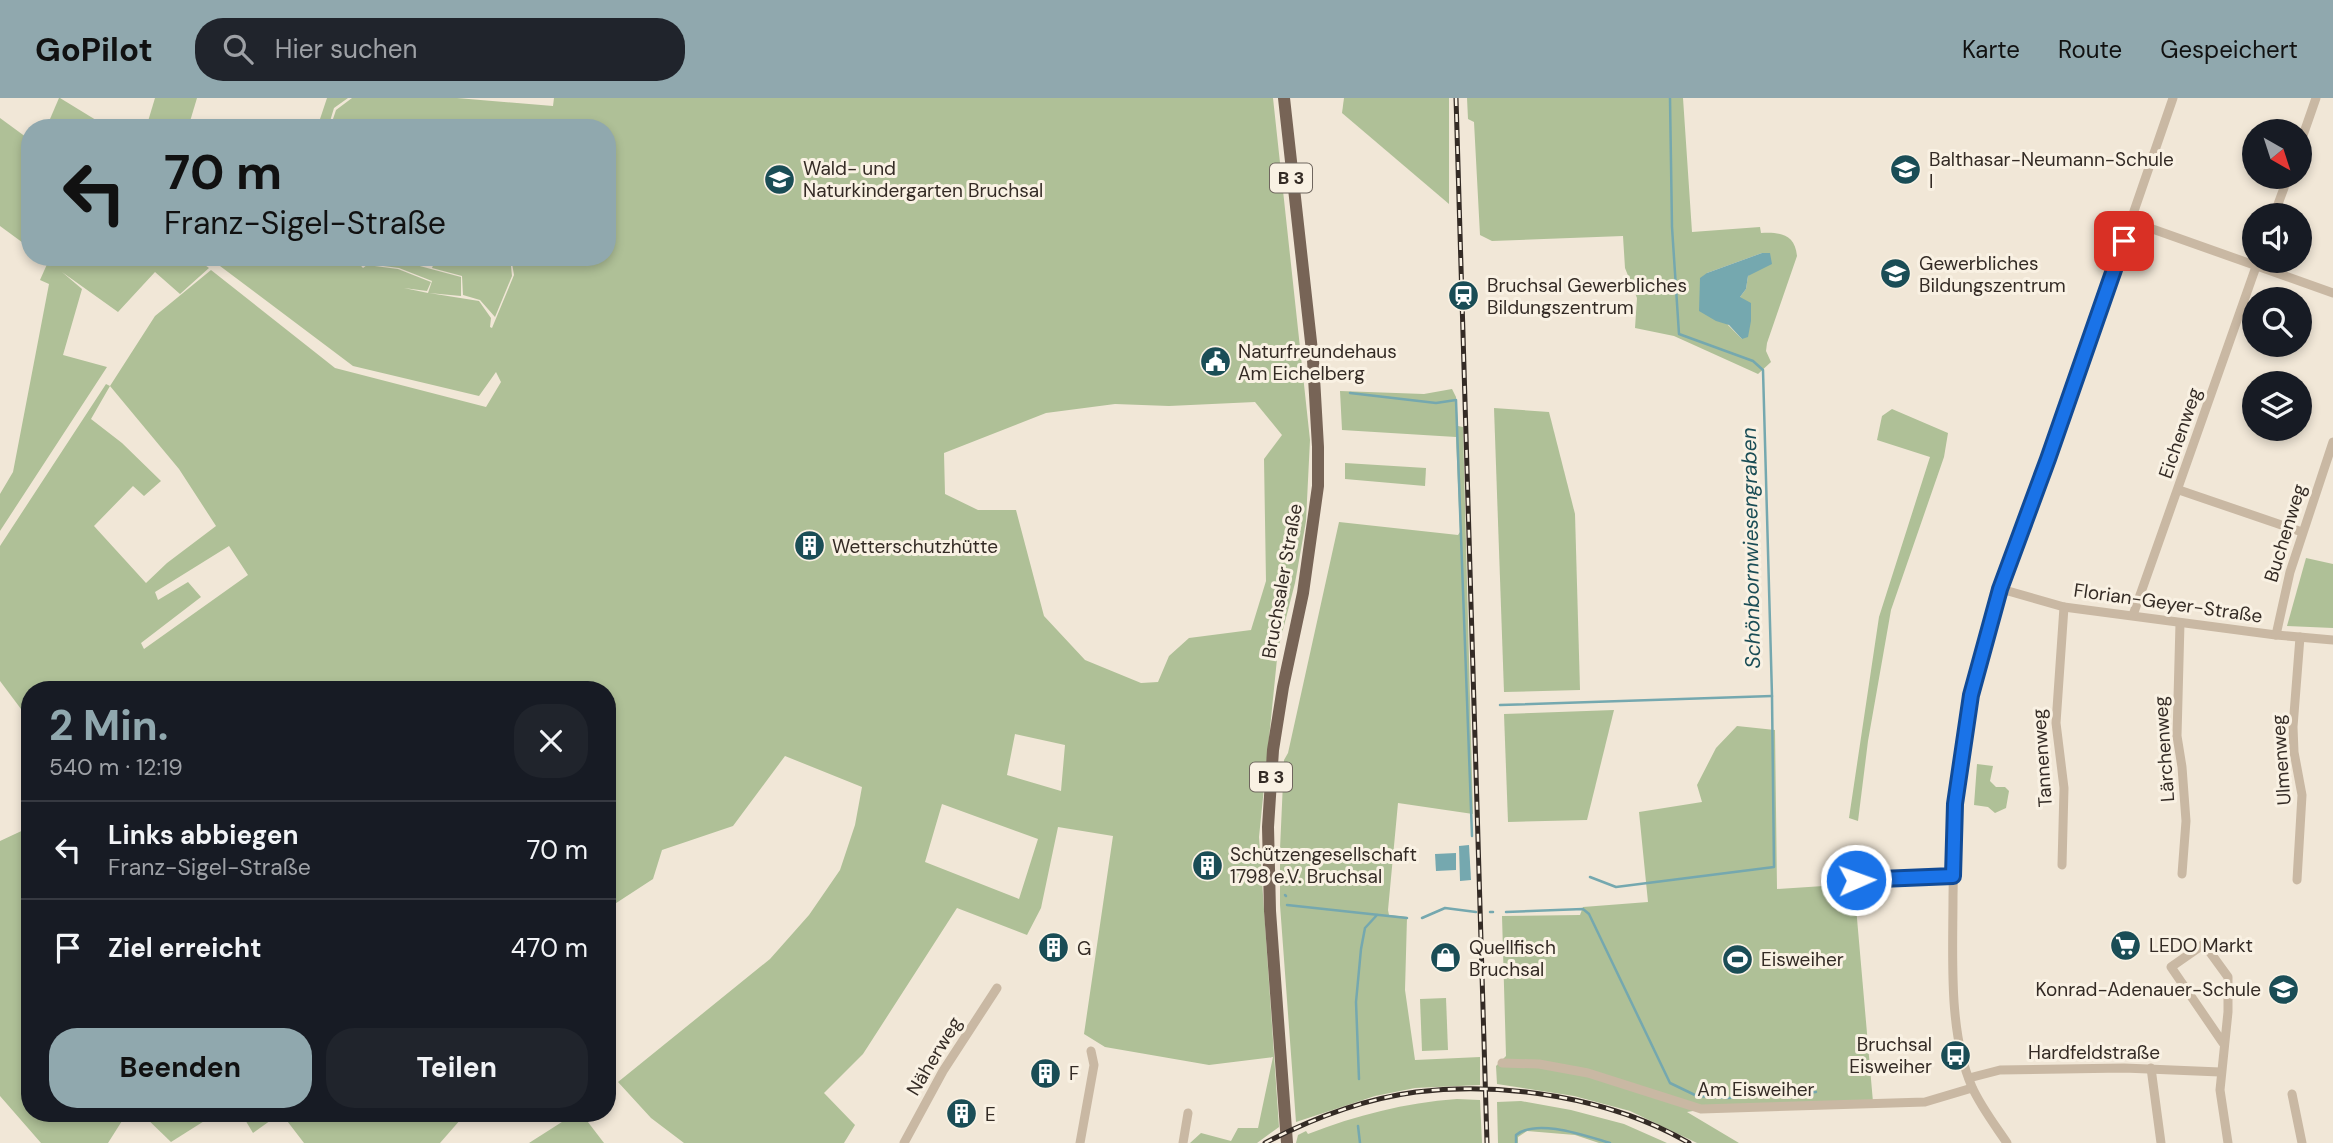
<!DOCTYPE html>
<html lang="de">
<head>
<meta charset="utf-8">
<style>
	:root { --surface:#171b24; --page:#20242c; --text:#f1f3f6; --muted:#9ea1a6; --line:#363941; --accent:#90a8ae }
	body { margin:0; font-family:"DM Sans",sans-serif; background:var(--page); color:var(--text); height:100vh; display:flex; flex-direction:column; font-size:26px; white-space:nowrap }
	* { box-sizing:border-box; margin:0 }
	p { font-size:23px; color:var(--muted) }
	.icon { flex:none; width:38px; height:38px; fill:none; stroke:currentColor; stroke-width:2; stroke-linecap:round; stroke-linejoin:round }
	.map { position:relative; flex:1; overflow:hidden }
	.panel { position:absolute; left:21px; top:583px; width:595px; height:441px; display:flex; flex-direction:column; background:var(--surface); border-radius:28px; box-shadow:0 4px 10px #0003 }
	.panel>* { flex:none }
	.banner { position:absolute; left:21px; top:21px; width:595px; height:147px; border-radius:28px; box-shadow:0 4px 10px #0003; background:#90a8ae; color:#111; overflow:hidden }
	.needle { width:46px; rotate:141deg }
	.tools { position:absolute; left:2242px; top:21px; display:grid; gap:14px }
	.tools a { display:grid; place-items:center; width:70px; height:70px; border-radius:50%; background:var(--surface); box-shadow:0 4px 10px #0003; font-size:35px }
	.pin { position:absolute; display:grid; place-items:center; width:60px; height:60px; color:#fff; margin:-30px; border-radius:14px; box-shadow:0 4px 10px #0006 }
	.me { position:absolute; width:77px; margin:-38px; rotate:88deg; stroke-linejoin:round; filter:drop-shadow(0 0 5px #0008) }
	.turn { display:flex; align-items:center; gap:24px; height:147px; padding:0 28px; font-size:32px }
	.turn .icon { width:91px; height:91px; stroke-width:2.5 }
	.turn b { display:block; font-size:49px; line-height:60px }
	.round { display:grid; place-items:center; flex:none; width:74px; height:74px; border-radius:28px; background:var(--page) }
	.headline { display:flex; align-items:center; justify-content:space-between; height:119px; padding:0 28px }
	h1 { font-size:42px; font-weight:700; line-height:52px; color:var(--accent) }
	.cta { display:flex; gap:14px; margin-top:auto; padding:14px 28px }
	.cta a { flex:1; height:80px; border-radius:28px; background:var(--accent); color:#111; font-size:28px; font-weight:700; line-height:80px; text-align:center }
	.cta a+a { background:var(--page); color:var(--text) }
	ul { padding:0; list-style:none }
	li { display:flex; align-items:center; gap:21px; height:98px; padding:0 28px; border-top:2px solid var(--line) }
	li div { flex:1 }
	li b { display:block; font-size:26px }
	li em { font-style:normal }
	header { display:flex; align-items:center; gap:42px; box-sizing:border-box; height:98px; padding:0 35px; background:var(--accent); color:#111 }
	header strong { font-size:33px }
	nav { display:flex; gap:38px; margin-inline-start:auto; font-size:24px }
	.search { width:490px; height:63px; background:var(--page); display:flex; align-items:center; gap:18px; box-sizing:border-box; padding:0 24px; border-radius:28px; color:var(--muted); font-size:26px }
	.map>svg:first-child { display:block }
</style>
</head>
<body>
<header>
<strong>GoPilot</strong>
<div class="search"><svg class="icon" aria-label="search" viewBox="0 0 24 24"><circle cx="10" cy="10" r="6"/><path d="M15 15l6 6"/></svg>Hier suchen</div>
<nav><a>Karte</a><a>Route</a><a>Gespeichert</a></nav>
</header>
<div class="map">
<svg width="2333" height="1045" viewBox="0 0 2333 1045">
	<rect width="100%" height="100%" fill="#f1e7d7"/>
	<g fill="#afc097" fill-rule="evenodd">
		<polygon points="59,0 60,0 109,30 63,30 50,21"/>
		<polygon points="155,0 197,0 188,30 146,30"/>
		<polygon points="327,0 348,0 334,10 328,30 317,30"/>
		<path d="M352 0H457L553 8 554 0H1273L1310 342 1306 423 1295 485 1278 551 1259 739 1279 1029 1257 1045H1190L1201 1035 1231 1043 1238 1030H1258L1273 959 1209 967 1105 949 1084 936 1113 738 1058 729 1041 810 1027 837 957 810 863 956 824 995 855 1027 844 1045H684L651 1020 618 984 770 861 809 817 840 772 855 727 862 689 785 658 733 728 662 752 653 781 607 811V592H30V623L0 583V448L106 286 110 288 155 218 211 172 335 270 486 309 501 284 496 274 479 298 353 268 208 159H353L363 170 367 167 398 171 431 184 427 193 404 190 428 195 432 183 399 170 360 165 355 159H386L461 179V198L429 195 479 203 491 220 490 229 492 230 514 177 511 159H607V30H330L336 12ZM110 288 179 371 216 428 167 465 146 485 94 428 133 388 144 398 161 383 122 345 91 321ZM1255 304 1282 337 1264 361 1266 483 1251 532 1189 540 1169 558 1158 584 1141 585 1085 562 1044 518 1016 412H978L945 396 944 355 1046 315 1115 306 1169 308ZM229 448 248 477 144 551 141 545 201 499 188 484 158 502 155 494ZM1015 636 1065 647 1061 693 1007 677ZM942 706 1038 741 1019 801 925 764Z"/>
		<polygon points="1344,0 1449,0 1449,106 1342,15"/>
		<path d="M1467 0H1683L1692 134 1760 129 1761 135C1780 134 1795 136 1797 158L1767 245 1766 253 1771 264 1758 276 1674 238 1635 230 1637 200 1625 170 1623 138 1492 143 1480 137 1474 24 1468 21ZM1762 155H1770L1748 178 1746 191 1740 199 1742 241 1728 227 1707 175Z"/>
		<polygon points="0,20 30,42 30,150 0,128"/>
		<polygon points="43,159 194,159 209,170 180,196 155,174 118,214 62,174 82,191 63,257 107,269 0,433 0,396 13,374 49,186 40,182 48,164"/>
		<polygon points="449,159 510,159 512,178 495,219 480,202 463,197 462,178 432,170 436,160 447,163"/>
		<polygon points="1452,291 1456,299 1458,328 1463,329 1473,716 1398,705 1388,812 1389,817 1407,819 1405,892 1415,962 1480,959 1480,987 1415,990 1375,998 1296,1024 1280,807 1280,751 1284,662 1288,655 1339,424 1458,437 1460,434 1456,339 1342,332 1340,293 1424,296"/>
		<polygon points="1494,310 1549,314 1575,416 1580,592 1504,594"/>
		<polygon points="1892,311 1948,335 1944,359 1891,512 1868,643 1858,723 1849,720 1879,519 1930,359 1877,342 1882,318"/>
		<polygon points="1345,365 1426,370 1425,388 1345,381"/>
		<polygon points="2306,460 2333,466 2333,530 2287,528"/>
		<polygon points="1614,612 1587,722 1508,724 1504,616"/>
		<polygon points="1737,628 1775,632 1777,791 1854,786 1873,1004 1716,1009 1687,1014 1739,1045 1697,1045 1630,1013 1574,998 1497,986 1496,968 1506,958 1502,818 1580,817 1583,809 1648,804 1639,714 1702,704 1697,687 1716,650"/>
		<polygon points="1977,666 1993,668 1990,683 1996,689 2005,689 2009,693 2006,710 1995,715 1988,709 1974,707"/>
		<polygon points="30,729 30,1015 127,1015 108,1045 41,1045 0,998 0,743"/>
		<polygon points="1446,900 1448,952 1422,953 1420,901"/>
		<path d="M1457 1001 1480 1002 1482 1045H1296L1298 1037 1306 1033 1308 1036C1357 1017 1404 1005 1457 1001Z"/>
		<polygon points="1521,1003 1571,1012 1624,1026 1667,1045 1599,1045 1575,1037 1527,1033 1518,1039 1518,1045 1498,1045 1497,1004"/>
		<polygon points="141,1015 206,1015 209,1020 171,1044"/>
		<polygon points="241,1015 455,1015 461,1021 440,1045 304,1045 281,1015 253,1035"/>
		<polygon points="576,1015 581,1015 604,1045 529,1045"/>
	</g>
	<g fill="#75a8af">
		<polygon points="1762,155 1770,155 1772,166 1748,178 1746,191 1740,199 1751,205 1751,223 1748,239 1742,241 1729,227 1716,223 1699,213 1700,180 1707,175"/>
		<polygon points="1469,747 1471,782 1460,783 1459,748"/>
		<polygon points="1456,755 1456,772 1436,773 1435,756"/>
	</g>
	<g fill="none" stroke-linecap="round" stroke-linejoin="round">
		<g stroke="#75a8af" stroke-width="2.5">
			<polyline points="1350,295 1436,305 1456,302 1472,738"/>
			<polyline points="1500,607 1772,598"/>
			<polyline points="1590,779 1616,789 1774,769 1772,598 1763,272 1753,263 1679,236 1672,129 1670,0"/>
			<polyline points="1285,797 1286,798"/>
			<polyline points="1287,807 1407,820"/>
			<polyline points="1490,814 1493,814"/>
			<polyline points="1506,814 1583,811 1589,816 1670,985 1697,998 1728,1000 1816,994"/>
			<polyline points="1422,820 1445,810 1476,814"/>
			<polyline points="1359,981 1356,904 1361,851 1365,830 1377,817"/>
			<polyline points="1358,1028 1360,1045"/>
			<path d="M1516 1045V1037C1537 1020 1586 1038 1610 1045"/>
		</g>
		<g stroke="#c9b8a3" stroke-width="9">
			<polyline points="2300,46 2316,0"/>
			<polyline points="2274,117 2288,79"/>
			<polyline points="2130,123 2333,195"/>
			<polyline points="2179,392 2302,434"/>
			<polyline points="2001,491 2064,509 2276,537 2333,542"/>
			<polyline points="2133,517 2258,163"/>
			<polyline points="2180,525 2177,638 2182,669 2186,723 2182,776"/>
			<polyline points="2276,537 2290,474 2333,344"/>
			<polyline points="2062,767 2064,690 2056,625 2064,509"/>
			<polyline points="1856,782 1953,778"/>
			<polyline points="2297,782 2302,697 2294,654 2293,629 2300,539"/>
			<polyline points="2223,945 2171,869 2204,846 2228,879 2228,914 2220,992 2228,1045"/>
			<polyline points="1502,965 1539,966 1588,975 1701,1011 1925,1004 1972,990"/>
			<polyline points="2151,970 2161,1045"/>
			<polyline points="1969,980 2000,972 2124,970 2220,974"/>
			<polyline points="2292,996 2302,1045"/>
			<polyline points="904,1045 943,973 997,890"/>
			<polyline points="1080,1045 1094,967 1091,953"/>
			<polyline points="1183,1045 1188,1015"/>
			<path d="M2007 1045C1995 1027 1981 1009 1972 989 1948 934 1953 858 1953 799 1954 741 1954 682 1965 624 1985 520 2027 422 2062 322 2099 214 2136 107 2173 0"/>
		</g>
		<polyline stroke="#776456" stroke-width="12" points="1284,0 1313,262 1318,349 1318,388 1303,495 1283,589 1273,652 1268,729 1270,813 1287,1045"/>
		<defs>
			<g id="rail">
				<polyline points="1456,0 1487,1045"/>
				<path d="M1265 1045C1311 1021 1364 1001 1416 994 1504 983 1612 1000 1689 1045"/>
			</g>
		</defs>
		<use href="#rail" stroke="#342b25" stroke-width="5"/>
		<use href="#rail" stroke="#f9f1e3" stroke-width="2.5" stroke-dasharray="8" stroke-linecap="butt"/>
	</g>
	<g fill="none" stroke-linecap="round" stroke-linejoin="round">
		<defs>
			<polyline id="route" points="1856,782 1953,778 1955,706 1971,597 2000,491 2048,361 2124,143"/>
		</defs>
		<use href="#route" stroke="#114b97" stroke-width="18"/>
		<use href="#route" stroke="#1a73e8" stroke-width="12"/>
	</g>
	<defs>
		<symbol id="school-disc" viewBox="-11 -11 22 22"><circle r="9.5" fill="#1a4d56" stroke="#f9f1e3"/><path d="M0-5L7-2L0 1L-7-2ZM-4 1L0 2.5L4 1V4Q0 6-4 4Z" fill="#fff"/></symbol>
		<symbol id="station-disc" viewBox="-11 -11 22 22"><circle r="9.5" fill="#1a4d56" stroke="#f9f1e3"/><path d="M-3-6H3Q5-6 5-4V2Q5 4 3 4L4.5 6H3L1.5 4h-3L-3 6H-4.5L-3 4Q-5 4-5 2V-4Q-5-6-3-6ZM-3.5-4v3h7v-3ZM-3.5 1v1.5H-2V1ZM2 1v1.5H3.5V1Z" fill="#fff"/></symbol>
		<symbol id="civic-disc" viewBox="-11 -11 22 22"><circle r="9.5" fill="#1a4d56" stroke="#f9f1e3"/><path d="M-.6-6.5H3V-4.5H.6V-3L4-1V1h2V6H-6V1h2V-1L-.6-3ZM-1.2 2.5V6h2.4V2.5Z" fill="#fff"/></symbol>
		<symbol id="building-disc" viewBox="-11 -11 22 22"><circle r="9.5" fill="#1a4d56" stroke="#f9f1e3"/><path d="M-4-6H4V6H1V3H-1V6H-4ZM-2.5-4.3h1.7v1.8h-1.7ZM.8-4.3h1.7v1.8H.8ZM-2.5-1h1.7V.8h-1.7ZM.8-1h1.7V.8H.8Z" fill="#fff"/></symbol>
		<symbol id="supermarket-disc" viewBox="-11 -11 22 22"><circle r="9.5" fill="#1a4d56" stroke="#f9f1e3"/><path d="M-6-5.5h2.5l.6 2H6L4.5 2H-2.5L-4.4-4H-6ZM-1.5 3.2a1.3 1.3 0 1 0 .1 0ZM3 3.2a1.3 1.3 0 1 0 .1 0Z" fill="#fff"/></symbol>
		<symbol id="shop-disc" viewBox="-11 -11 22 22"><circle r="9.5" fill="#1a4d56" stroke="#f9f1e3"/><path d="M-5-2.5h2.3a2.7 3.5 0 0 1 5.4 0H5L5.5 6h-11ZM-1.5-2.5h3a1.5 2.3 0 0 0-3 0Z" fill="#fff"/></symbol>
		<symbol id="stadium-disc" viewBox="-11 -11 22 22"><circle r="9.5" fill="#1a4d56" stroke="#f9f1e3"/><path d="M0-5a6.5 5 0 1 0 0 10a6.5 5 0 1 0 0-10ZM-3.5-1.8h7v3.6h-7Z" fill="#fff"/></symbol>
		<symbol id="bus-disc" viewBox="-11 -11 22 22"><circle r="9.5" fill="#1a4d56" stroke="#f9f1e3"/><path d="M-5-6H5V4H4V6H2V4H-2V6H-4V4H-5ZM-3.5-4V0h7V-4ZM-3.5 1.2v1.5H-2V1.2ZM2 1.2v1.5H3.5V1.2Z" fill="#fff"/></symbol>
	</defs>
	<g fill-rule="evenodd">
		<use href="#school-disc" x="1888" y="54" width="35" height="35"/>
		<use href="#school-disc" x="762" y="64" width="35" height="35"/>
		<use href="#school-disc" x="1878" y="158" width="35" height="35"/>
		<use href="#station-disc" x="1446" y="180" width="35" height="35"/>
		<use href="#civic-disc" x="1198" y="246" width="35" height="35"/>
		<use href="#building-disc" x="792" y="430" width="35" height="35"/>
		<use href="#building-disc" x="1190" y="750" width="35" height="35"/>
		<use href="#supermarket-disc" x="2108" y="830" width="35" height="35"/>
		<use href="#building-disc" x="1036" y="832" width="35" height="35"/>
		<use href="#shop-disc" x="1428" y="842" width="35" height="35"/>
		<use href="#stadium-disc" x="1720" y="844" width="35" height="35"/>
		<use href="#school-disc" x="2266" y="874" width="35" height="35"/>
		<use href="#bus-disc" x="1938" y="940" width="35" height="35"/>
		<use href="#building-disc" x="1028" y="958" width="35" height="35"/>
		<use href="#building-disc" x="944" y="998" width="35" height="35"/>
	</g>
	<g text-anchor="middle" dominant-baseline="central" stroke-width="6" stroke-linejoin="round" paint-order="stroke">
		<g fill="#f9f1e3" stroke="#6f665e" stroke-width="2">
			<rect x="1270" y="65.5" width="42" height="29" rx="5"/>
			<rect x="1250" y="664.5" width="42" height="29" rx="5"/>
		</g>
		<g font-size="18" font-weight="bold" fill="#342b25">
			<text x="1291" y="80">B 3</text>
			<text x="1271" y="679">B 3</text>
		</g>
		<g font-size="19" fill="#342b25" stroke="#f9f1e3" text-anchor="start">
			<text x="1929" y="61">Balthasar-Neumann-Schule<tspan x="1929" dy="22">I</tspan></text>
			<text x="803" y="70">Wald- und<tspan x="803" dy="22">Naturkindergarten Bruchsal</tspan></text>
			<text x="1919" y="165">Gewerbliches<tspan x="1919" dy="22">Bildungszentrum</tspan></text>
			<text x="1487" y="187">Bruchsal Gewerbliches<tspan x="1487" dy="22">Bildungszentrum</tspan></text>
			<text x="1238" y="253">Naturfreundehaus<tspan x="1238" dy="22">Am Eichelberg</tspan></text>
			<text x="832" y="448">Wetterschutzhütte</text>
			<text x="1230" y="756">Schützengesellschaft<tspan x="1230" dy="22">1798 e.V. Bruchsal</tspan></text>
			<text x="2149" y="847">LEDO Markt</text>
			<text x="1469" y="849">Quellfisch<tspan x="1469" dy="22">Bruchsal</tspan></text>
			<text x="1077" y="850">G</text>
			<text x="1761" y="861">Eisweiher</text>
			<text x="2261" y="891" text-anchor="end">Konrad-Adenauer-Schule</text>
			<text x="1932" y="946" text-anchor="end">Bruchsal<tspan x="1932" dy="22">Eisweiher</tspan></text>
			<text x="1069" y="975">F</text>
			<text x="985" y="1016">E</text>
		</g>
		<g font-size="19" fill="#342b25" stroke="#f9f1e3">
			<text transform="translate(2180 335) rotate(-71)">Eichenweg</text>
			<text transform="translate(2285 435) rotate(-73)">Buchenweg</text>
			<text transform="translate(1282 483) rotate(-80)">Bruchsaler Straße</text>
			<text transform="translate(2168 505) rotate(8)">Florian-Geyer-Straße</text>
			<text transform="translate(2164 651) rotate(-94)">Lärchenweg</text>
			<text transform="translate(2042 660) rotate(-94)">Tannenweg</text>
			<text transform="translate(2281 662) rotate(-94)">Ulmenweg</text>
			<text x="2094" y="954">Hardfeldstraße</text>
			<text transform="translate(934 958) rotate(-59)">Näherweg</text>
			<text x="1756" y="991">Am Eisweiher</text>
		</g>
		<g font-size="21" font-style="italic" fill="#1a4d56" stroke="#f9f1e3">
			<text transform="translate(1751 450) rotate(-91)">Schönbornwiesengraben</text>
		</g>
	</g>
</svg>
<div class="tools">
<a><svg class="needle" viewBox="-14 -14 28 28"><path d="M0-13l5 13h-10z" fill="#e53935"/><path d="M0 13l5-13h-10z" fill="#9ea1a6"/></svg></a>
<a><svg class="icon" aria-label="sound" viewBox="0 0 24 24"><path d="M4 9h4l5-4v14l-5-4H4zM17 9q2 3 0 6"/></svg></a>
<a><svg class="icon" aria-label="search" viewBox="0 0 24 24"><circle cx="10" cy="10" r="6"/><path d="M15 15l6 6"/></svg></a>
<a><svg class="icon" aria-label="layers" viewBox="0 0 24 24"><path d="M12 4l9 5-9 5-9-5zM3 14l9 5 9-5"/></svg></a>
</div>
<div class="pin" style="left:2124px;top:143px;background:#d93025"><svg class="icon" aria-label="arrive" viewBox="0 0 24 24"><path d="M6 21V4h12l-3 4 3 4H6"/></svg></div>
<svg class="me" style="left:1856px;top:782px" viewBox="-20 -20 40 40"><circle r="17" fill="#1a73e8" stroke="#fff" stroke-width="3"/><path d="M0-11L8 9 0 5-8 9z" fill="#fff"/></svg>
<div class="banner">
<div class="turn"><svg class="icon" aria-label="left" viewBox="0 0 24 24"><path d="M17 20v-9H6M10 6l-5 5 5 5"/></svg><div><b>70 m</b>Franz-Sigel-Straße</div></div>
</div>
<section class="panel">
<div class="headline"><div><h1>2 Min.</h1><p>540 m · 12:19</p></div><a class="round"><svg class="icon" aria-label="close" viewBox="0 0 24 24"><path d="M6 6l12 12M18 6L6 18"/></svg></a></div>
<ul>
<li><svg class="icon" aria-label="left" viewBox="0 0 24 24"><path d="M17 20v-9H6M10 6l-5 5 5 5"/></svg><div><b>Links abbiegen</b><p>Franz-Sigel-Straße</p></div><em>70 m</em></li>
<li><svg class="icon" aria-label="arrive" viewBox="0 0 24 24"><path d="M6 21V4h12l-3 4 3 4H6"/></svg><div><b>Ziel erreicht</b></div><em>470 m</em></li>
</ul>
<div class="cta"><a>Beenden</a><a>Teilen</a></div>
</section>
</div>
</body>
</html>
